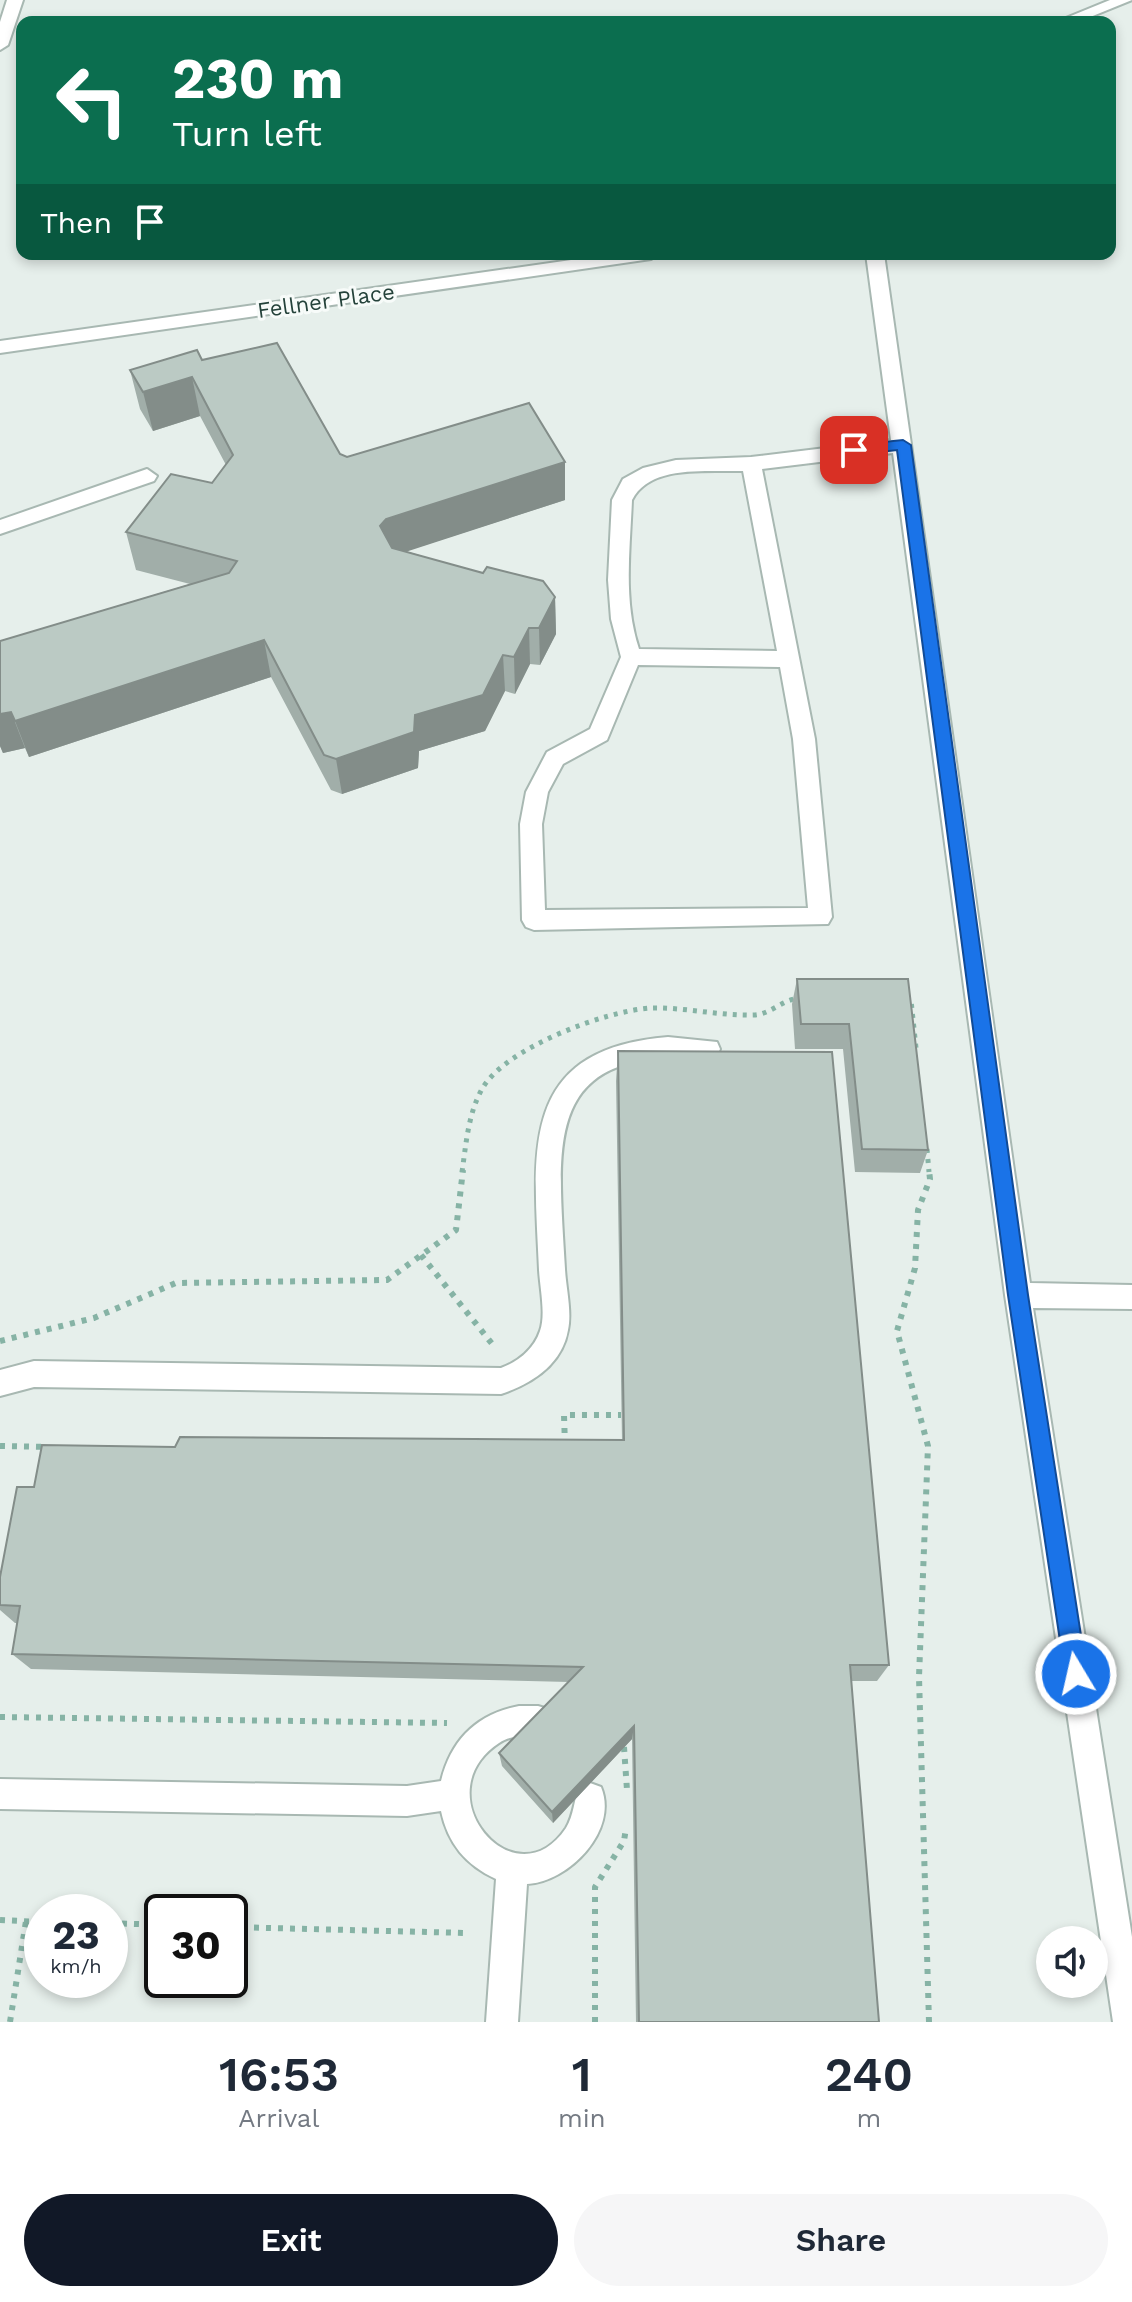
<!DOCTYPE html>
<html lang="en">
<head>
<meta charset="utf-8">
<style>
	:root { --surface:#fff; --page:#f6f6f7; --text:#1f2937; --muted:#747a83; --accent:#111827 }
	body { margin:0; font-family:"Work Sans",sans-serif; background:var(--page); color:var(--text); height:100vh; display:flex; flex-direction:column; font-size:30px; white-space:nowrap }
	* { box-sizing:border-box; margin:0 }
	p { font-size:26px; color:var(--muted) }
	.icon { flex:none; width:44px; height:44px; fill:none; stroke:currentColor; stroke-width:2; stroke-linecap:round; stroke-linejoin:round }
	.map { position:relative; height:2022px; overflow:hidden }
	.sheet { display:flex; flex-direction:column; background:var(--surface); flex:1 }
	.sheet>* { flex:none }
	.hud { position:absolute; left:16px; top:16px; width:1100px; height:244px; border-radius:16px; box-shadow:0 4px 12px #0003; background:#0b6e4f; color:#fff; overflow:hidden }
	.buttons { position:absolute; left:1036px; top:1926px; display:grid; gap:16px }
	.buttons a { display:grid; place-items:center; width:72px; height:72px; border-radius:50%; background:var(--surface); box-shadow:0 4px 12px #0003; font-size:40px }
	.speed { position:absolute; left:24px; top:1894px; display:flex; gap:16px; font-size:40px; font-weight:700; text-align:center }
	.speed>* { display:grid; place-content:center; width:104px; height:104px; border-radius:50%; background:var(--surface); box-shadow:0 4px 12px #0003; line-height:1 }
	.speed small { font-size:20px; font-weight:400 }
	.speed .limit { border:4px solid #111; border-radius:12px; background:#fff; color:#111 }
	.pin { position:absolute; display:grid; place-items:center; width:68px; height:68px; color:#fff; margin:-34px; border-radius:16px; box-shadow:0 4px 12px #0006 }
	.me { position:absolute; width:88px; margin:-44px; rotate:351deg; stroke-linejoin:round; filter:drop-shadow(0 0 6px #0008) }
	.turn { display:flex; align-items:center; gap:28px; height:168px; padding:0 24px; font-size:36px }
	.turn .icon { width:104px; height:104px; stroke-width:2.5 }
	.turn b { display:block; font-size:56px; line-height:68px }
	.then { display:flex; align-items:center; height:76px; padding:0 24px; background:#0003; gap:16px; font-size:30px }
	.eta { display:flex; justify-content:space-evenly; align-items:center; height:136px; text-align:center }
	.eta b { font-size:48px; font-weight:600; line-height:56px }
	.primary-button { display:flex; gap:16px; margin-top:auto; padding:16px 24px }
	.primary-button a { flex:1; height:92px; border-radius:48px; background:var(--accent); color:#fff; font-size:32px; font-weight:600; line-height:92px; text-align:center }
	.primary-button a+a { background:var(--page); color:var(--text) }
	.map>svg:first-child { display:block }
</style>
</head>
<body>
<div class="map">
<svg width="1132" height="2022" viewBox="0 0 1132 2022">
	<rect width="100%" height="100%" fill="#e6efeb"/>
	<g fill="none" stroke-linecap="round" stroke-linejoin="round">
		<defs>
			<g id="minor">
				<polygon points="7,0 23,0 8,45 0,50 0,22"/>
				<polygon points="1110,0 1132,0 1078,22 1056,22"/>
				<polygon points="613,254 660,254 651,259 0,353 0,341"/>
				<path d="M866 254H884L1030 1283 1132 1285V1309L1033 1308 1132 1937V2022H1113L1005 1295 893 453 762 469 815 739 832 917 828 924 534 930 526 927 522 920 520 824 526 792 547 752 590 729 621 657 611 619 608 580 612 500 623 479 643 468 676 460 751 457 891 440ZM743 471 777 651 639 649C623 601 630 550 632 500 650 464 708 472 743 471ZM638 665 780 667 793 739 808 908 545 910 542 824 548 792 563 764 607 740Z"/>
				<polygon points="147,469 157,476 154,481 0,534 0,520"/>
				<path d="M668 1037 717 1042 720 1049 717 1056 708 1059C541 1046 558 1142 565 1269 566 1288 572 1312 568 1330 562 1365 531 1384 501 1394L34 1387 0 1396V1370L34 1361 501 1368C518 1362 534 1349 540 1331 546 1315 540 1288 539 1270 534 1152 517 1049 668 1037Z"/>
				<path d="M519 1706H538L558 1712 562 1723 558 1734C539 1742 518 1730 499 1743 422 1794 515 1904 566 1828 574 1815 574 1800 579 1787L590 1783 601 1787C619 1830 569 1882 527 1884L518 2022H486L496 1879C466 1865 448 1844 441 1811L407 1816 0 1809V1779L407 1786 441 1781C451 1740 477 1714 519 1706Z"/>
			</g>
		</defs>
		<use href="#minor" stroke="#a8b8b2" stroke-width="4"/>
		<g stroke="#86b3a5" stroke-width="5" stroke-dasharray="4 6" stroke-linecap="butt">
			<polyline points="905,1000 911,1000 916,1048"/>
			<polyline points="927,1149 929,1172"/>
			<path d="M462 1172C466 1145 468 1114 482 1089 505 1048 605 1011 650 1008 684 1007 719 1016 754 1015 771 1014 782 1000 799 998"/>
		</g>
		<g stroke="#86b3a5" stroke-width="6" stroke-dasharray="5 7" stroke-linecap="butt">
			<polyline points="421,1255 493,1345"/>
			<polyline points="0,1341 94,1318 176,1283 387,1280 456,1230 463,1170"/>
			<polyline points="565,1445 564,1415 621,1415"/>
			<polyline points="0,1446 47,1447"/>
			<polyline points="0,1717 447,1723"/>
			<polyline points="624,1747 627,1790"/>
			<polyline points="0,1920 42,1922"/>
			<polyline points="110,1923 162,1925"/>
			<polyline points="230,1927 467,1933"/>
			<polyline points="10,2022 26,1921"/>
			<polyline points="595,2022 595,1887 624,1841 626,1828"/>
			<polyline points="929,2022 919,1677 928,1446 897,1331 915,1268 918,1210 930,1179 929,1170"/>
		</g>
		<use href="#minor" fill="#fff" fill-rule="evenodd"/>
	</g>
	<g fill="#a1aea9">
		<polygon points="202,360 340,454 347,457 565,500 406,551 555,597 556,634 540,665 530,664 515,694 505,691 485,731 419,751 418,768 342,794 331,790 271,677 29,757 25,748 3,753 0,746 0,641 190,584 136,570 126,532 212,483 226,465 200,416 153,431 140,409 130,370"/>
		<polygon points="797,979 908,979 928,1150 920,1173 855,1172 843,1049 795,1049 792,1004"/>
		<polygon points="618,1051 889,1665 877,1681 851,1681 879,2022 636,2022 632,1739 553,1823 502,1766 499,1753 569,1682 31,1669 12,1654 17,1623 15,1623 0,1610 0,1577 34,1487 175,1447 622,1440 616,1081"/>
	</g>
	<g fill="#838d89">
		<polygon points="192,377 200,416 153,431 143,392"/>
		<polygon points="565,462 565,500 390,557 380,526 386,519"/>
		<polygon points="555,597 556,634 540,665 539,628"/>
		<polygon points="529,628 530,664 515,694 514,657"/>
		<polygon points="264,640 271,677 29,757 15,721"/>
		<polygon points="503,655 505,691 485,731 419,751 418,768 342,794 336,759 415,715"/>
		<polygon points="11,712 25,748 3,753 0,746 0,714"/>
		<polygon points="634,1726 632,1739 553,1823 552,1812"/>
	</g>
	<g fill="#bbcac4" stroke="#838d89" stroke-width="2">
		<polygon points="277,343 340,454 347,457 529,403 565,462 386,519 380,526 392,548 483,573 487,567 543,581 555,597 539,628 529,628 514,657 503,655 483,695 415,715 414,732 336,759 324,755 264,640 15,721 11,712 0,714 0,641 229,573 237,561 126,532 171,474 212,483 233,455 192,377 143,392 130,370 197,350 202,360"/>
		<polygon points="797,979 908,979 928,1150 862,1149 849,1024 801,1024"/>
		<polygon points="618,1051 832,1052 889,1665 850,1665 879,2022 639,2022 634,1726 552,1812 499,1753 583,1667 12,1654 20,1606 0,1605 0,1577 17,1487 34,1487 42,1445 175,1447 180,1437 624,1440"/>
	</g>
	<polygon fill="#1a73e8" stroke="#114b97" stroke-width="2" points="903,440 911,445 1028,1295 1087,1674 1084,1682 1076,1686 1068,1682 1065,1674 1008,1295 897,450 854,455 847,450 854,445"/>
	<g text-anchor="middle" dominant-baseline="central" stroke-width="6" stroke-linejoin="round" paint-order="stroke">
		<g font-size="22" fill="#24423a" stroke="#f7fbf9">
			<text transform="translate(326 301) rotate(-8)">Fellner Place</text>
		</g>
	</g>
</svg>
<div class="buttons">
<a><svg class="icon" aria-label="sound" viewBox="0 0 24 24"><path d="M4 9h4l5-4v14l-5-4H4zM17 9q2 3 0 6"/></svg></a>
</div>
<div class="speed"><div>23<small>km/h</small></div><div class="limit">30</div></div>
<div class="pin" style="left:854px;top:450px;background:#d93025"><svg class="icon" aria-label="arrive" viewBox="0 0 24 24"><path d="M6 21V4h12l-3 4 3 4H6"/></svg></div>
<svg class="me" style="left:1076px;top:1674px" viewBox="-20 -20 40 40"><circle r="17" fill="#1a73e8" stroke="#fff" stroke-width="3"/><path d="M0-11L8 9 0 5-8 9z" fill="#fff"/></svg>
<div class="hud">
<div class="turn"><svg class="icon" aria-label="left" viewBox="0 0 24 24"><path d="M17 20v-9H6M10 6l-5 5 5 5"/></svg><div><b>230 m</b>Turn left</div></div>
<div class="then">Then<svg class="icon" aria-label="arrive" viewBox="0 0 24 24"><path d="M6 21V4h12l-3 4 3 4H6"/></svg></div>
</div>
</div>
<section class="sheet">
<div class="eta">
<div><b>16:53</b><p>Arrival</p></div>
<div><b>1</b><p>min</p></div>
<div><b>240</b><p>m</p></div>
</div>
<div class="primary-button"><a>Exit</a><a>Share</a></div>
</section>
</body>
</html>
